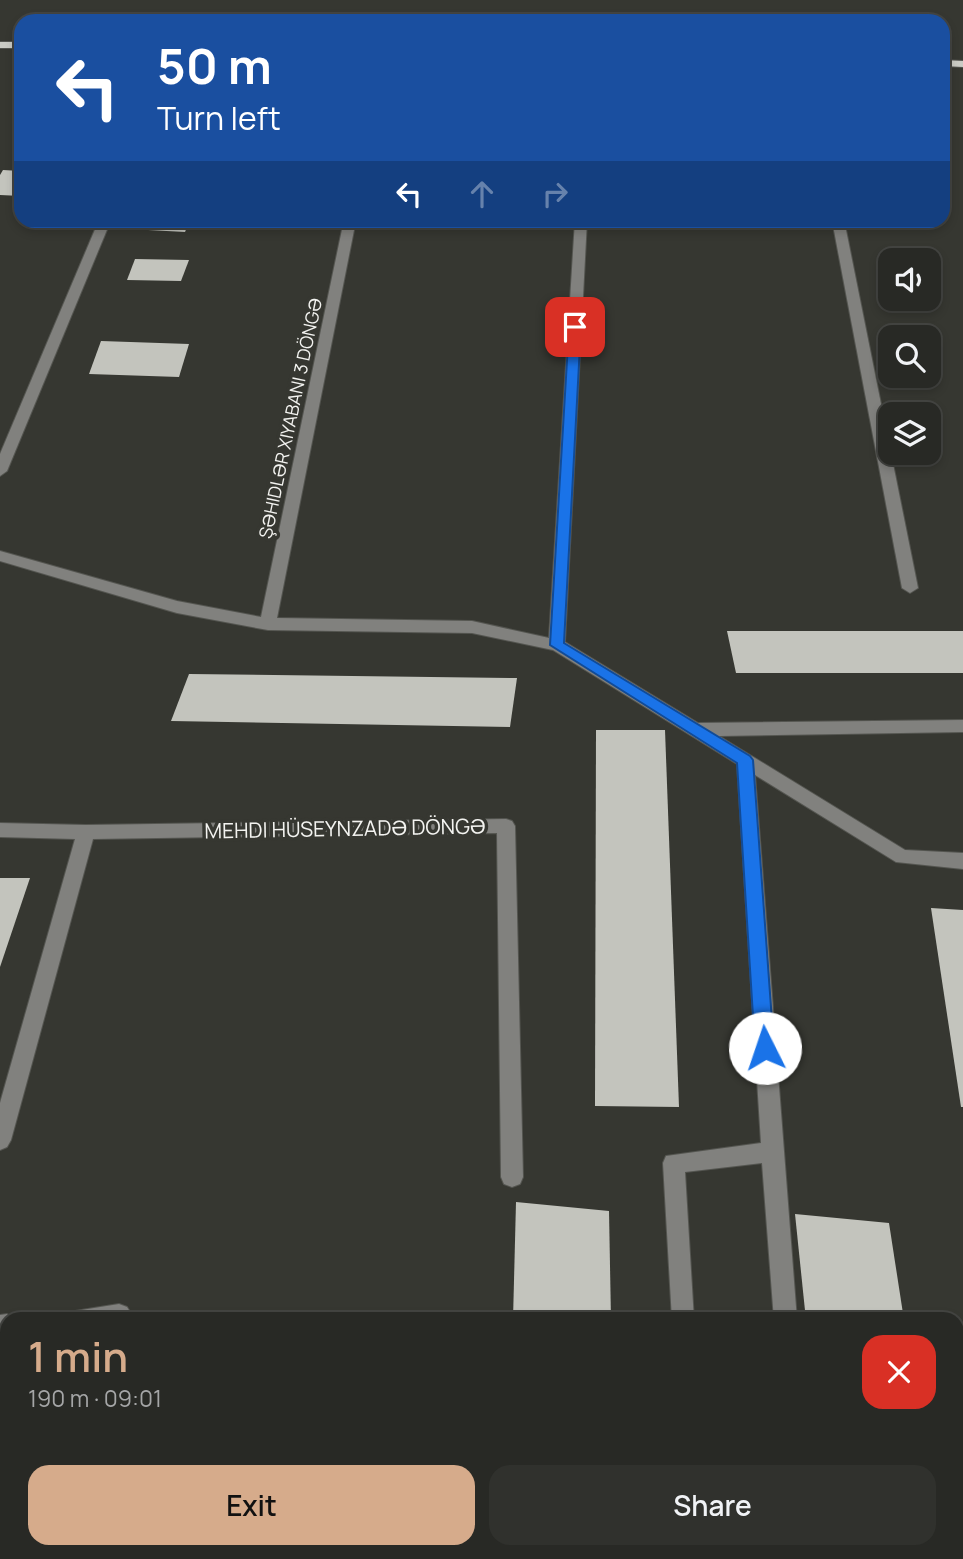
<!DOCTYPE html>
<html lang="en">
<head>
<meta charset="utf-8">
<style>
	:root { --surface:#282925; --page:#30312d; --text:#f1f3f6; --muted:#a5a6a7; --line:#444542; --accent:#d6ab8b }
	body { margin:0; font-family:Manrope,sans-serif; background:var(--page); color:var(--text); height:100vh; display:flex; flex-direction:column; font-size:26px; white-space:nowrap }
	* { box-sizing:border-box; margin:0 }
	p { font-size:23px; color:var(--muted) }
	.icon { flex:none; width:38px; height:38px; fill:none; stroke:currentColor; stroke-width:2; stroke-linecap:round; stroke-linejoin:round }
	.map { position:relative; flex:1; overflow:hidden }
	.drawer { position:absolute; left:0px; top:1312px; width:964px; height:247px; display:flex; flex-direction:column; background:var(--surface); border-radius:21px 21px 0 0; box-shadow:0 4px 10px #0003,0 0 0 2px var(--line) }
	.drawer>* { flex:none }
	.top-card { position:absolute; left:14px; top:14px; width:936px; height:214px; border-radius:21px; box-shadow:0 4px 10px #0003,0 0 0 2px var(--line); background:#1a4fa0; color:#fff; overflow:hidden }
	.fabs { position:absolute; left:878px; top:248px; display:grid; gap:14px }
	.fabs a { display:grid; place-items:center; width:63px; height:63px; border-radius:14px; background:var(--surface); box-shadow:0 4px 10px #0003,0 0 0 2px var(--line); font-size:35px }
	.pin { position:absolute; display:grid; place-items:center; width:60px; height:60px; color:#fff; margin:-30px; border-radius:14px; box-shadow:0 4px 10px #0006 }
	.me { position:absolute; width:77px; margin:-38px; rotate:356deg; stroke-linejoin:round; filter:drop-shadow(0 0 5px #0008) }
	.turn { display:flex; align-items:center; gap:24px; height:147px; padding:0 28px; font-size:32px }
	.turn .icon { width:91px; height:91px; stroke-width:2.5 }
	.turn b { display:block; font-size:49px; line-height:60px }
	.lanes { display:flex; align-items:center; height:66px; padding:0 28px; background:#0003; justify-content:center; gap:35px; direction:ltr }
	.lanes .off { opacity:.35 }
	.round { display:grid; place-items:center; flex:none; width:74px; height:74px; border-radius:21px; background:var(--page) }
	.overview { display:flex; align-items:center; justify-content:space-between; height:119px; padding:0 28px }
	h1 { font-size:42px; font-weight:600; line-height:52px; color:var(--accent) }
	.button { display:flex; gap:14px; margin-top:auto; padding:14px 28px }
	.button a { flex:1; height:80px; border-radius:21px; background:var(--accent); color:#111; font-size:28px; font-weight:600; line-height:80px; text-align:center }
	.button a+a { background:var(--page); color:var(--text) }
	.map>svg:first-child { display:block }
</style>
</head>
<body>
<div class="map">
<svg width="963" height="1559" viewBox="0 0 963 1559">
	<rect width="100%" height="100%" fill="#363731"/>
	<g fill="#c3c4bd">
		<polygon points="3,170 21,171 21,196 0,195 0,175"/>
		<polygon points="152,220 190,220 185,232 148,230"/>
		<polygon points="135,259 189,260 181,281 127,280"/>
		<polygon points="101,341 189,344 179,377 89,374"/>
		<polygon points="727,631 963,631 963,673 736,673"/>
		<polygon points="189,674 517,678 510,727 171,721"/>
		<polygon points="596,730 665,730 679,1107 595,1106"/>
		<polygon points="0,878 30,878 0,967"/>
		<polygon points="931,908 963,910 963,1107 961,1107"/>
		<polygon points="516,1202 609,1211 611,1320 513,1320"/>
		<polygon points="795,1214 889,1223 904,1320 806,1320"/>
		<polygon points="115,1552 277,1552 283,1559 121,1559"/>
		<rect x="509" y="1552" width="106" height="7"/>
		<polygon points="832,1552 938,1552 939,1559 833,1559"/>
	</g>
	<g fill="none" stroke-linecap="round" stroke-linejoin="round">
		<defs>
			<g id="minor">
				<polygon points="99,220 111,220 7,471 0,476 0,454"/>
				<polygon points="344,220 356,220 277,618 472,621 549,638 575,220 587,220 565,642 698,723 963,720 963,732 719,736 905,850 963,853 963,869 896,862 755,775 797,1320 774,1320 762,1163 685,1172 694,1320 672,1320 663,1163 666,1156 761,1143 737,764 553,650 472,633 268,630 177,613 0,561 0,551 177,601 261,617"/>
				<polygon points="832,220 844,220 918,588 910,593 902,588"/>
				<polygon points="506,819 512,821 515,826 523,1177 520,1184 512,1187 504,1184 501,1177 497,833 93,839 11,1140 7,1147 0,1150 0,1103 75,839 0,837 0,823 86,825"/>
				<polygon points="119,1304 127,1307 135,1320 66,1320 69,1312"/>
				<polygon points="7,1314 16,1320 7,1320 7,1338 0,1339 0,1315"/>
				<polygon points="343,1552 373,1552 376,1559 346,1559"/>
				<rect x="684" y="1552" width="26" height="7"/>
				<rect x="794" y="1552" width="26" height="7"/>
			</g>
			<g id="major">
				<rect x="0" y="42" width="21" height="6"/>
				<polygon points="943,60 963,61 963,67 943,66"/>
			</g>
		</defs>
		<use href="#minor" stroke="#545550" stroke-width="2"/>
		<use href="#major" stroke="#545550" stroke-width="2"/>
		<use href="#minor" fill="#81817e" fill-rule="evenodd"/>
		<use href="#major" fill="#cacbc5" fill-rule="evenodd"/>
	</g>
	<polygon fill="#1a73e8" stroke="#114b97" stroke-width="2" points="575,323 581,327 564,643 750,756 753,760 774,1048 771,1054 765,1056 758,1054 755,1048 737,763 550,645 569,327"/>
	<g text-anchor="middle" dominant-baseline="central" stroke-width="7" stroke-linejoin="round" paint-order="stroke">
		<g font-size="18" fill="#f3f3f0" stroke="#363731">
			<text transform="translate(290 418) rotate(-78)">ŞƏHIDLƏR XIYABANI 3 DÖNGƏ</text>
		</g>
		<g font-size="21" fill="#f3f3f0" stroke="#363731">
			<text transform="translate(345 828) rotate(-1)">MEHDI HÜSEYNZADƏ DÖNGƏ</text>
		</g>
	</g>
</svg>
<div class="fabs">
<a><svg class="icon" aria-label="sound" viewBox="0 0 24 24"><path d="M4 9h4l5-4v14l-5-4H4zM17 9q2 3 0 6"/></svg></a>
<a><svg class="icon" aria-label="search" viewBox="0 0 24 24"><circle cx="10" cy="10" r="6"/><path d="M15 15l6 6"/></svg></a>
<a><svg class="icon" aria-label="layers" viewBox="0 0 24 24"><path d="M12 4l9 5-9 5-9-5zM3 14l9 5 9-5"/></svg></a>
</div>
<div class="pin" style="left:575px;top:327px;background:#d93025"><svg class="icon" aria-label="arrive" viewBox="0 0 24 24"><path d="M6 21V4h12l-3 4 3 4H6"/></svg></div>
<svg class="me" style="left:765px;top:1048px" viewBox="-20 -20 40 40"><circle r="19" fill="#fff"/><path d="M0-13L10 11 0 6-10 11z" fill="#1a73e8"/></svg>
<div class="top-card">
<div class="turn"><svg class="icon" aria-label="left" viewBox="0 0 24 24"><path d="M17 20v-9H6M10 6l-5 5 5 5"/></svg><div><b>50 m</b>Turn left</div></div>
<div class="lanes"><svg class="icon" aria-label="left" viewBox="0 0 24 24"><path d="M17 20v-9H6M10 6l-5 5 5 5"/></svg><svg class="icon off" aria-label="ahead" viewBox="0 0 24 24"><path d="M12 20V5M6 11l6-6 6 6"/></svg><svg class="icon off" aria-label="right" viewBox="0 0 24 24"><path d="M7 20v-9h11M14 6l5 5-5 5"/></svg></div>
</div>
<section class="drawer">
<div class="overview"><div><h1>1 min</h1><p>190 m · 09:01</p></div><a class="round" style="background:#d93025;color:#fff"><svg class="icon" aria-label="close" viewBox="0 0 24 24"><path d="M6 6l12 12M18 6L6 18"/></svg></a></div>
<div class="button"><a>Exit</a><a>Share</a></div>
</section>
</div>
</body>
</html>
